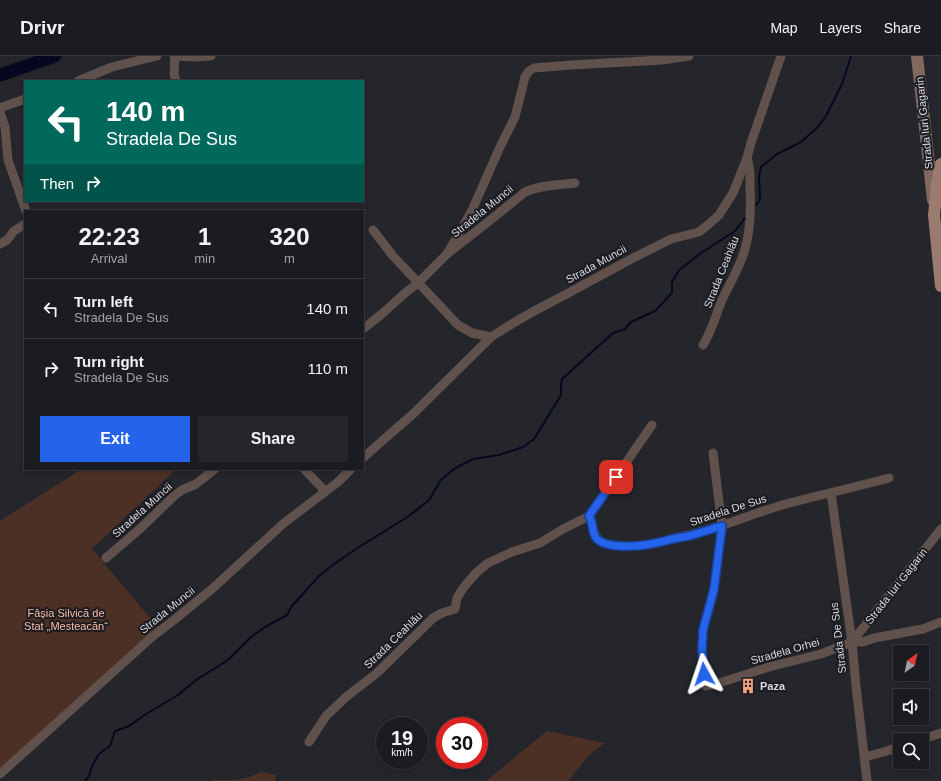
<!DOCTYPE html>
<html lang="en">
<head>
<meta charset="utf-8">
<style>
	:root { --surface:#1b1c21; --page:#24252a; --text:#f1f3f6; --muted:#a0a1a5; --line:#393a3f; --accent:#2563eb }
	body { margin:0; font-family:Arial,sans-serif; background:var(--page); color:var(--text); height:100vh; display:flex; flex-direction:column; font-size:15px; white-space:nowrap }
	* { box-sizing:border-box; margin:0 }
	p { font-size:13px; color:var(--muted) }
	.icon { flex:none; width:22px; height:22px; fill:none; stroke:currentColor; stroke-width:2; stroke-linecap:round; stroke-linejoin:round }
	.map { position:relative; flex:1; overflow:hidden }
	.sheet { position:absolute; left:24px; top:154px; width:340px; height:260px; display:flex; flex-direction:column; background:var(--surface); border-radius:0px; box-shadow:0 2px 6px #0003,0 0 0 1px var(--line) }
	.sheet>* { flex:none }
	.guide { position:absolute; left:24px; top:24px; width:340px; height:122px; border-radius:0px; box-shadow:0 2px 6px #0003,0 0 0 1px var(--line); background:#00695c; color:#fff; overflow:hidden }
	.needle { width:26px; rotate:33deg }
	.buttons { position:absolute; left:893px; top:589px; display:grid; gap:8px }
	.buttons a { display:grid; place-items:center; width:36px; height:36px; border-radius:0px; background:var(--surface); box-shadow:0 2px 6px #0003,0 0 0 1px var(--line); font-size:20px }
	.speed { position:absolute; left:376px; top:661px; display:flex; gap:8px; font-size:20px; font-weight:700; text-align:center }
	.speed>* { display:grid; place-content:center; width:52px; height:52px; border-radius:50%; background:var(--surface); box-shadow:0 2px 6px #0003,0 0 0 1px var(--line); line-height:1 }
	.speed small { font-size:10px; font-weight:400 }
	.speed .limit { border:6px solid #d22; background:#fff; color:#111 }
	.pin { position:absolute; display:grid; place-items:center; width:34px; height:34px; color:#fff; margin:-17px; border-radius:8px; box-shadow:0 2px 6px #0006 }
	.me { position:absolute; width:44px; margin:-22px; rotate:355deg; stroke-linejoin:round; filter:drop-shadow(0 0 3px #0008) }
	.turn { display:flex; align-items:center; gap:14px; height:84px; padding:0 16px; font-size:18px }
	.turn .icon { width:52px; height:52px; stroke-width:2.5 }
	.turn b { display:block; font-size:28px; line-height:34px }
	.then { display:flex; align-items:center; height:38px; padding:0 16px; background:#0003; gap:8px; font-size:15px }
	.eta { display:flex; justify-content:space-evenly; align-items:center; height:68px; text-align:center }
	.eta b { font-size:24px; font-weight:600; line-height:28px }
	.action { display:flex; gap:8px; margin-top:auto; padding:8px 16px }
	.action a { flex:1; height:46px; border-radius:0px; background:var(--accent); color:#fff; font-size:16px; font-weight:600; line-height:46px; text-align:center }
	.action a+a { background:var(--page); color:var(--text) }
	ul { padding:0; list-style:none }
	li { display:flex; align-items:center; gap:12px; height:60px; padding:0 16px; border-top:1px solid var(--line) }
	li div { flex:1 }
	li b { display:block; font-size:15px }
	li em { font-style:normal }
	header { display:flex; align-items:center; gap:24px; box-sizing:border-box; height:56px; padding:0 20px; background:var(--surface); border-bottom:1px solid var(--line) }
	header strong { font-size:19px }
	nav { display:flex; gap:22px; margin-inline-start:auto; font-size:14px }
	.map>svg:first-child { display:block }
</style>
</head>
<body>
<header>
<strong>Drivr</strong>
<nav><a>Map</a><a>Layers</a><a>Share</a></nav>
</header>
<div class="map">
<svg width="941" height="725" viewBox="0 0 941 725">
	<rect width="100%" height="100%" fill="#24262c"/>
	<g fill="#4d3025">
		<polygon points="82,413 174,413 175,414 92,493 157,570 0,713 0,465"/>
		<polygon points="547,675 604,687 588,700 568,725 486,725"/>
		<path d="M261 716 276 719 275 725H209C215 722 222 725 229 724 241 724 250 721 261 716Z"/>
	</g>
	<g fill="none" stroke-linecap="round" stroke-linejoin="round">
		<g stroke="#07081f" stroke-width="2">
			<polyline points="756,149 760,144 759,121 761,111 777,98 801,86 817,72 826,60 842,28 851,0"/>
			<polyline points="85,725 89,720 92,710 99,698 110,690 115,675 129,670 143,660 178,639 196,624 228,604 251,581 265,571 287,559 292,550 320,519 334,508 359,491 409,460 429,444 441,424 454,413 473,403 499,399 523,391 534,383 561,339 561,329 562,323 613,277 625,273 631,266 655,255 672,237 672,226 679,214 701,197 735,175 745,162"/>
		</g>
		<polyline stroke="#07081f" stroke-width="13" points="0,19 55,0"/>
		<g stroke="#61514c" stroke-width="9">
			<polyline points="174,0 195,1 211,0"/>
			<polyline points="175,0 174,18 176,25"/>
			<polyline points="78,25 112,11 157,0"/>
			<polyline points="0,52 25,43"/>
			<polyline points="0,56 5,71 8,104 26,155"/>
			<polyline points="373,174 393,200 458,269 472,277 491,281"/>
			<polyline points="0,188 7,184 14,175 25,168"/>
			<polyline points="447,198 465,167 473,152 500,91 515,61 525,21 529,15 534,12 571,9 662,4 689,0"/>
			<path d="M363 273 383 257 405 237 418 227 447 198 488 166 525 136C540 129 559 129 575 127"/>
			<path d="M703 289C712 275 716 258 722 244 730 227 740 211 745 193 751 173 751 153 750 133 750 122 751 113 747 102"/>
			<polyline points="713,397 722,470 714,533 703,574 702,594 706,630 719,627 769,611 821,598 852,586 863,586 874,582 923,573 941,566"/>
			<polyline points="363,402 382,385 413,358 491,281 515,266 536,254 561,241 633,202 671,183 699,176 709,168 719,159 733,137 747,102 751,87 781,0"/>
			<polyline points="304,413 325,435"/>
			<polyline points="831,437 852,586 856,630 867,725"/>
			<path d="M589 460C595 469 591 480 602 486 607 489 614 489 620 490 634 491 648 489 662 486 668 484 673 482 679 481 716 474 750 458 786 448 820 439 855 431 889 422"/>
			<polyline points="106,502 142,471 174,440 182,434 196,428 215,413"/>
			<polyline points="852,586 941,473"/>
			<polyline points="921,684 941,677"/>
			<polyline points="309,686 326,660 346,641 377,617 425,570 433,562 442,557 455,553 457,542 463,532 476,517 488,507 512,496 540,487 563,473 589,460 652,369"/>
			<polyline points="865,701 887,695 900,690"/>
			<polyline points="0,718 153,580 174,564 212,533 284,467 338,426 351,413"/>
		</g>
		<polyline stroke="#816960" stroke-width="12" points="917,0 933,144"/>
		<polyline stroke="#9b7b70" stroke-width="12" points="941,108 937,128 934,159 941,230"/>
	</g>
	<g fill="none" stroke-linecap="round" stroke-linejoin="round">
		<defs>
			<path id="route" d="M616 421 589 460C594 467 591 477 597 483 609 494 645 490 660 486 666 485 671 483 677 482 681 481 685 481 689 480 700 477 711 473 722 470L714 533 703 574 702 594 704 618"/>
		</defs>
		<use href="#route" stroke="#184099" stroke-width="10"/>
		<use href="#route" stroke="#2563eb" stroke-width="7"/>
	</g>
	<defs>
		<symbol id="building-bare" viewBox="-9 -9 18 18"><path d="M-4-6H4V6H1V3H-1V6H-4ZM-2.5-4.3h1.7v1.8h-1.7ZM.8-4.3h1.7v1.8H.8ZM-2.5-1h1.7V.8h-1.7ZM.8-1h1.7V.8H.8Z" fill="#f3a081" stroke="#1b1c22" stroke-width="2.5" paint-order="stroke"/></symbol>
	</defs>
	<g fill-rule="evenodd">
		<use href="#building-bare" x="737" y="619" width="22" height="22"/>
	</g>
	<g text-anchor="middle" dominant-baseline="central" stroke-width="4" stroke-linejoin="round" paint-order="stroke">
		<g font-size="11" fill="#dbdbe0" stroke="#1b1c22">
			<text transform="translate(924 67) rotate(-96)">Strada Iuri Gagarin</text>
			<text transform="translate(482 155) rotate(-39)">Stradela Muncii</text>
			<text transform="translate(596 208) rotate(-29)">Strada Muncii</text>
			<text transform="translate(721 216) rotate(-68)">Strada Ceahlău</text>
			<text transform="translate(142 454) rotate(-42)">Stradela Muncii</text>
			<text transform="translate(728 454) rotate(-18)">Stradela De Sus</text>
			<text transform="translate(896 530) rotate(-52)">Strada Iuri Gagarin</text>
			<text transform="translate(167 554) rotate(-39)">Strada Muncii</text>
			<text transform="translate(838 582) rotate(-97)">Strada De Sus</text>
			<text transform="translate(393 584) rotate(-44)">Strada Ceahlău</text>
			<text transform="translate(785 595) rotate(-16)">Stradela Orhei</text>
		</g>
		<g font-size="11" fill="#fcbda6" stroke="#1b1c22">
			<text x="66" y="557">Fâșia Silvică de<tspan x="66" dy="13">Stat „Mesteacăn“</tspan></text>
		</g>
		<g font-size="11" font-weight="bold" fill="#dbdbe0" stroke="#1b1c22" text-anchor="start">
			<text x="760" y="630">Paza</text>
		</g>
	</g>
</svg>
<div class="buttons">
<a><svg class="needle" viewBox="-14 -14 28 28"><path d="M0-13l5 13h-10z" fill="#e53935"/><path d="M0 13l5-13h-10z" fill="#a0a1a5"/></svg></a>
<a><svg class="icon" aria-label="sound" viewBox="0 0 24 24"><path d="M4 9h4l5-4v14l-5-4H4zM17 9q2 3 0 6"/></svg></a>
<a><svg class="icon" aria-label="search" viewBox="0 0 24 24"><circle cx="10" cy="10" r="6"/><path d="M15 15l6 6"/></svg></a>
</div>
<div class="speed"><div>19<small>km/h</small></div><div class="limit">30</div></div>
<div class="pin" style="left:616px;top:421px;background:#d93025"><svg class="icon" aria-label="arrive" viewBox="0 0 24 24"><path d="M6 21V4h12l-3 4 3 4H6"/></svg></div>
<svg class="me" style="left:704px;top:618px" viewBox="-20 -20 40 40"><path d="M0-17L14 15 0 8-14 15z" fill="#2563eb" stroke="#fff" stroke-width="4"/></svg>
<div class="guide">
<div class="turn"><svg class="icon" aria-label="left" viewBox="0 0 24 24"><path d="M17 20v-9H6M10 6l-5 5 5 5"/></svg><div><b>140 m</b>Stradela De Sus</div></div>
<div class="then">Then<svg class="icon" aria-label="right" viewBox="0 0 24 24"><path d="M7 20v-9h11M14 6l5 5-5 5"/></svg></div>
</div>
<section class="sheet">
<div class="eta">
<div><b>22:23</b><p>Arrival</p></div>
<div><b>1</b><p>min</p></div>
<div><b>320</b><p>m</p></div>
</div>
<ul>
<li><svg class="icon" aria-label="left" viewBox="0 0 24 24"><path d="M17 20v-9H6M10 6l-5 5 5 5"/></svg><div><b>Turn left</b><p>Stradela De Sus</p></div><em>140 m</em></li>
<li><svg class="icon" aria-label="right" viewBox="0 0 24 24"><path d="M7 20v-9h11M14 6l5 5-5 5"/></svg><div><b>Turn right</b><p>Stradela De Sus</p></div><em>110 m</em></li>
</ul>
<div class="action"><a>Exit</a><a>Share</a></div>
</section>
</div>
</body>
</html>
